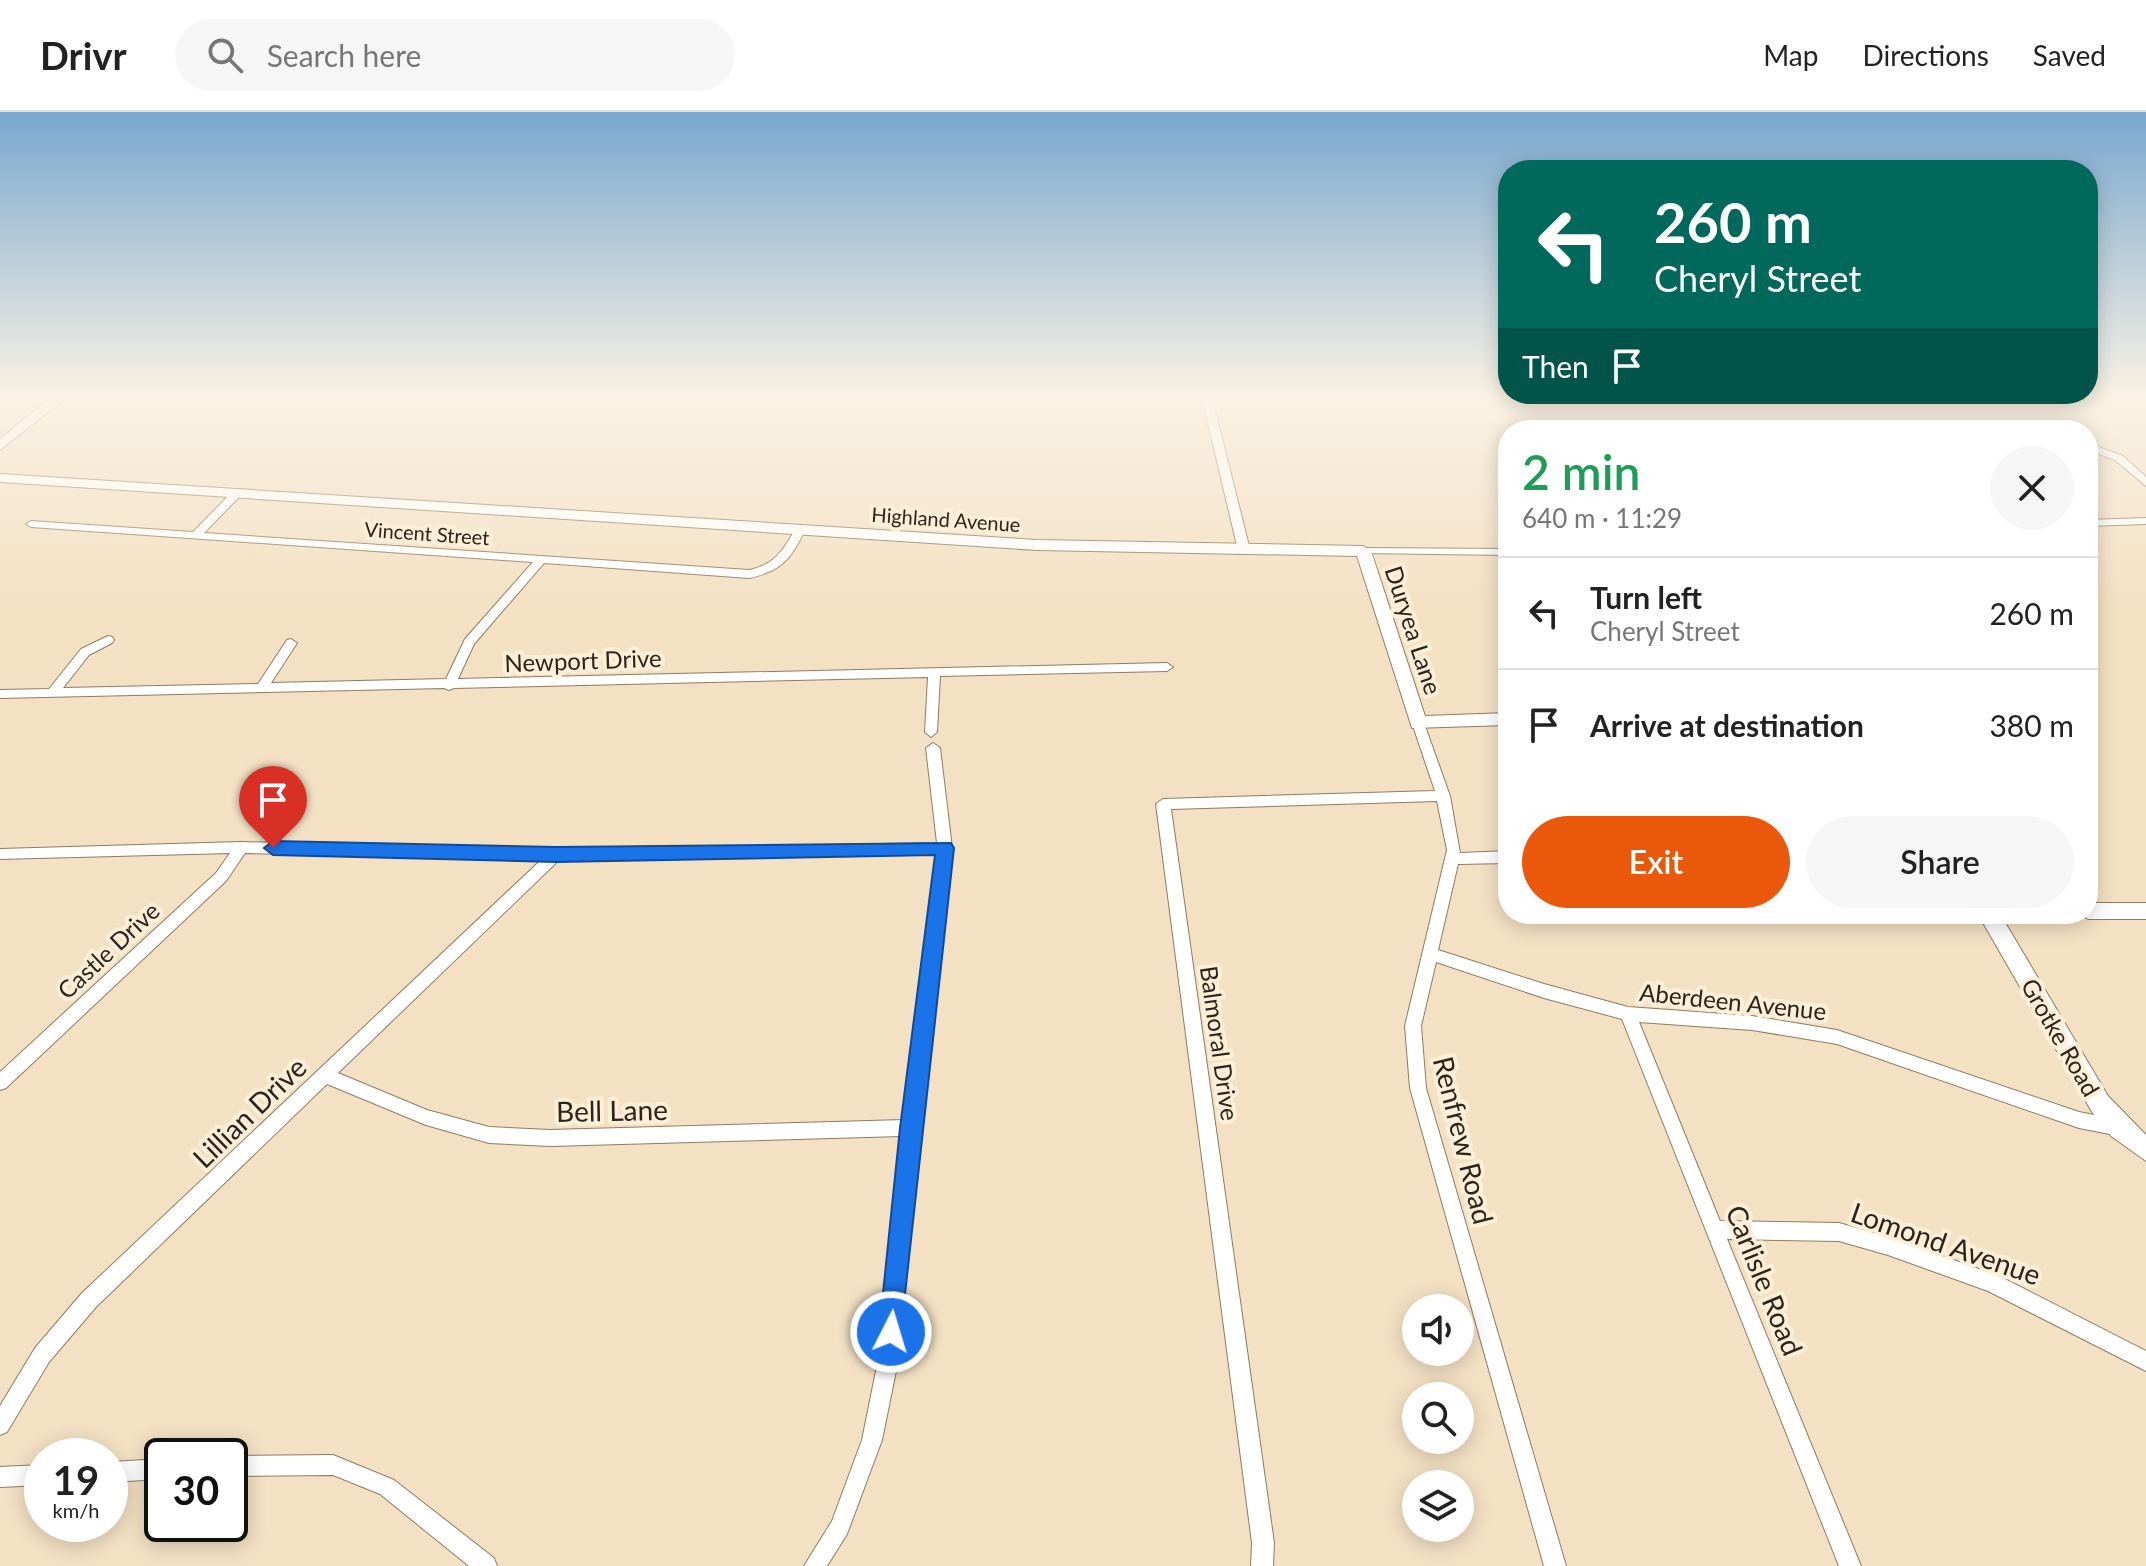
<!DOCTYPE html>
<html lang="en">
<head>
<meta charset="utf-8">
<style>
	:root { --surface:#fff; --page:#f6f6f6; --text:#222; --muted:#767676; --line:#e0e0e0; --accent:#ea580c }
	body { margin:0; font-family:Lato,sans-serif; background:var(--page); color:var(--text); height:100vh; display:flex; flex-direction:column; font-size:30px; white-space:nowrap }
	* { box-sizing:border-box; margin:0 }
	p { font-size:26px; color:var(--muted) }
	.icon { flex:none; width:44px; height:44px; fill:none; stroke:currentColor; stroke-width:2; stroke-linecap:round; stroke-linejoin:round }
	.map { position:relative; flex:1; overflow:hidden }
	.side { position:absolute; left:1498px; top:308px; width:600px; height:504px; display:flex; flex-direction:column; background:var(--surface); border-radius:32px; box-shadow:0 4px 20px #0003 }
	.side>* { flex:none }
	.hud { position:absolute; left:1498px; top:48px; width:600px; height:244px; border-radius:32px; box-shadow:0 4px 20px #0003; background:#00695c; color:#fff; overflow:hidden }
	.tools { position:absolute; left:1402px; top:1182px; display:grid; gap:16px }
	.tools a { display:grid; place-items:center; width:72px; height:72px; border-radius:50%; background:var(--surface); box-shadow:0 4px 20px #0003; font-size:40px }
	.speed { position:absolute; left:24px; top:1326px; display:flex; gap:16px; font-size:40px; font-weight:700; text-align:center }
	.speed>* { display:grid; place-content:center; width:104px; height:104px; border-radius:50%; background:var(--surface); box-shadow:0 4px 20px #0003; line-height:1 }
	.speed small { font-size:20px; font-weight:400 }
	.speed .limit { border:4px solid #111; border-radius:12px; background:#fff; color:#111 }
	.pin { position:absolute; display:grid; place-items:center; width:68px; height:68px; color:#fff; margin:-82px -34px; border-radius:50% 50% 50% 0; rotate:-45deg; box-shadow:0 0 8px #0007 }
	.pin .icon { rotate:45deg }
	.me { position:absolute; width:88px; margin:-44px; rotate:5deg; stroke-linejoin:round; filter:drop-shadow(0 0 6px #0008) }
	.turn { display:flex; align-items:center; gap:28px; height:168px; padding:0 24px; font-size:36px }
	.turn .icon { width:104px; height:104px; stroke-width:2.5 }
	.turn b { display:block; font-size:56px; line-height:68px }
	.then { display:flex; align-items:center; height:76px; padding:0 24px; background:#0003; gap:16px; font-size:30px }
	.round { display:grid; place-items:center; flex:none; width:84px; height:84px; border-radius:42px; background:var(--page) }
	.headline { display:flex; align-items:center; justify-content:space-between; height:136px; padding:0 24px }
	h1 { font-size:48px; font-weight:600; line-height:60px; color:#1e9e55 }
	.button { display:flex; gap:16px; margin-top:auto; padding:16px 24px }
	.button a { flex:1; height:92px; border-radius:48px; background:var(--accent); color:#fff; font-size:32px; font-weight:600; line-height:92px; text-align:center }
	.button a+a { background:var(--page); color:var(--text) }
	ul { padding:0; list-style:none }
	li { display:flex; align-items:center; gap:24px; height:112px; padding:0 24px; border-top:2px solid var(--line) }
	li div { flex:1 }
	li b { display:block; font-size:30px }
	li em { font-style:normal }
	header { display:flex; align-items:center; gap:48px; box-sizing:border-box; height:112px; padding:0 40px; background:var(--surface); border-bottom:2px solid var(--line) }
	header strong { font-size:38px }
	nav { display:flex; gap:44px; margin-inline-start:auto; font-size:28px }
	.search { width:560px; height:72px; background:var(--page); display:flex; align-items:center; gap:20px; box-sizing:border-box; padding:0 28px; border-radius:44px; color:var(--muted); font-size:30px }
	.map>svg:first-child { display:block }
</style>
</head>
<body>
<header>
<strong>Drivr</strong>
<div class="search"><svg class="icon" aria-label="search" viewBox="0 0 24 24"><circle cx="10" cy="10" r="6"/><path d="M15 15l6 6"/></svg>Search here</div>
<nav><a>Map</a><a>Directions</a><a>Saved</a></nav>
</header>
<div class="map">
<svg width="2146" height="1454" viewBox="0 0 2146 1454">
	<rect width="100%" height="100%" fill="#f4e1c4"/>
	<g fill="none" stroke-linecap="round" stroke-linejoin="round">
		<defs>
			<g id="street">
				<polygon points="1202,286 1212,286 1250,438 1248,440 1244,441 1238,438"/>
				<polygon points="2088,331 2123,344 2146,365 2146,374 2115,348 2088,338"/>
				<path d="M236 379 240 380V384L204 421 749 458C775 453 784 437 796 416H804L805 418C791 447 782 459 749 466L544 451 474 532 458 567 1167 551 1173 555 1167 559 940 564 937 620 931 625 925 620 928 565 454 576 449 578 444 576 0 586V578L49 577 81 537 108 524 112 525 114 528 112 531 89 543 63 576 258 572 287 528 291 527 297 531 271 571 446 567 465 527 533 450 31 415 26 412 31 409 193 420 232 380Z"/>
				<polygon points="2146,406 2146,412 2088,414 2088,408"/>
				<polygon points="1363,436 1508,437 1508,443 1359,441 1359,437"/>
				<polygon points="1418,606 1424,611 1450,684 1460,741 1508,739 1508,751 1458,752 1438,838 1544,872 1628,895 1752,904 1837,918 2079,1000 2120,1008 2126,1010 2128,1016 2126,1022 2120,1024 2079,1016 1837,932 1752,918 1639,910 1720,1109 1839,1111 1888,1125 1999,1164 2146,1239 2146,1259 1988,1179 1888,1143 1839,1129 1727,1127 1861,1454 1839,1454 1622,907 1544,886 1436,850 1421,914 1426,976 1566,1454 1544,1454 1410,976 1405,914 1447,738 1437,689 1171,697 1274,1431 1273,1454 1251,1454 1252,1431 1156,692 1163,687 1435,679 1412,611"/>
				<path d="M933 631 940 636 952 736 919 1016 898 1249 882 1328 847 1422 827 1454H804L832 1409 862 1328 878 1249 902 1024 550 1034 489 1031 426 1013 327 972 96 1195 49 1250 7 1320 0 1323V1294L35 1236 82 1181 541 748 245 741 226 769 6 976 0 978V960L216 761 230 741 0 747V737L241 730 556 738 937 731 926 636ZM937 742 904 1008 550 1018 489 1015 427 998 338 961 559 748Z"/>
				<polygon points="333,1343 394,1368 494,1446 497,1454 469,1454 380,1382 333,1363 230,1364 230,1344"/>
				<polygon points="162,1347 162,1367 110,1370 110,1350"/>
				<polygon points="42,1353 42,1373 0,1375 0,1355"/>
			</g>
			<g id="secondary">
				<polygon points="50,286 66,286 0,338 0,327"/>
				<polygon points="0,362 1037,428 1363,434 1371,439 1425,604 1508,601 1508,613 1412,616 1357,444 1037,438 0,370"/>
				<polygon points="2088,791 2146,791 2146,807 2088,807 2079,802 2088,802"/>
				<polygon points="1978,802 2000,802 2108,984 2146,1023 2146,1049 2111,1024 2092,1000"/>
			</g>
		</defs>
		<use href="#street" stroke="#8d7c62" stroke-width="2"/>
		<use href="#secondary" stroke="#8d7c62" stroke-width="2"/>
		<use href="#street" fill="#fff" fill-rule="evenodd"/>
		<use href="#secondary" fill="#fff" fill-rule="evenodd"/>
	</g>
	<linearGradient id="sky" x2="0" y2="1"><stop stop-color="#79a7ce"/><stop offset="0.58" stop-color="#faf2e4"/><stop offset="1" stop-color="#faf2e4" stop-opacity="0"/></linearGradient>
	<rect width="2146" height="490" fill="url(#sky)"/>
	<polygon fill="#1a73e8" stroke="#114b97" stroke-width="2" points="273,729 556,735 951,731 954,736 900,1228 891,1232 882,1228 879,1220 900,1016 935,743 556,750 273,743 264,736"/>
	<g text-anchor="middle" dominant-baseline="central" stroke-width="8" stroke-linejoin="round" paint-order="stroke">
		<g font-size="20" fill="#2c251a" stroke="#feefd8">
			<text transform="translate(946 407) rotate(4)">Highland Avenue</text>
			<text transform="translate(427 421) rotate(4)">Vincent Street</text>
		</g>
		<g font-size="24" fill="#2c251a" stroke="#feefd8">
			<text transform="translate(1414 518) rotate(72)">Duryea Lane</text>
			<text transform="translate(583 548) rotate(-2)">Newport Drive</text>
			<text transform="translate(108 838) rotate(-43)">Castle Drive</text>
			<text transform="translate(1733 889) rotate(6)">Aberdeen Avenue</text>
			<text transform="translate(2061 925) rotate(60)">Grotke Road</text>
			<text transform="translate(1220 931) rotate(82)">Balmoral Drive</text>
		</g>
		<g font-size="28" fill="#2c251a" stroke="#feefd8">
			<text transform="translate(612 998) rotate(-1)">Bell Lane</text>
			<text transform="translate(249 1000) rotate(-44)">Lillian Drive</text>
			<text transform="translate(1464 1028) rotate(76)">Renfrew Road</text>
			<text transform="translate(1946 1131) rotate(19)">Lomond Avenue</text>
			<text transform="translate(1765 1168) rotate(68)">Carlisle Road</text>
		</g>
	</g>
</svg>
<div class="tools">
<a><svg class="icon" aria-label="sound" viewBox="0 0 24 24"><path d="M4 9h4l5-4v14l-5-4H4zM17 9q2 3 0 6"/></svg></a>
<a><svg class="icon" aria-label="search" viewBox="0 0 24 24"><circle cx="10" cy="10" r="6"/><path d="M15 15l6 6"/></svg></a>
<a><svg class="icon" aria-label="layers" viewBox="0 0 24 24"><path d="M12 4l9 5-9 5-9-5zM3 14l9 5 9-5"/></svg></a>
</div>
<div class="speed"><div>19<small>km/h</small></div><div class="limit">30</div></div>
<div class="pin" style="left:273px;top:736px;background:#d93025"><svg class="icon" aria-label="arrive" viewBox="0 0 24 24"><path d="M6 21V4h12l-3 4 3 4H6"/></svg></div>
<svg class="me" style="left:891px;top:1220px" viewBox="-20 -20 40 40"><circle r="17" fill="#1a73e8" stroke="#fff" stroke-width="3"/><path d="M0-11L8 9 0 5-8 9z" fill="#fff"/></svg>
<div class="hud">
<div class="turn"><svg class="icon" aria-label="left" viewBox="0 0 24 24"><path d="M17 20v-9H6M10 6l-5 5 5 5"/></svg><div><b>260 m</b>Cheryl Street</div></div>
<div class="then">Then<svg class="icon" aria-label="arrive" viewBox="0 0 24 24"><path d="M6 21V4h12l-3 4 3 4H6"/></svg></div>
</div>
<section class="side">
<div class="headline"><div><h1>2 min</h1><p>640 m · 11:29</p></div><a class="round"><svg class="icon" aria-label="close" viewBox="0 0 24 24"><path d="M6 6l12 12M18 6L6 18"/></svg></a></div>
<ul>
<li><svg class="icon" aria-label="left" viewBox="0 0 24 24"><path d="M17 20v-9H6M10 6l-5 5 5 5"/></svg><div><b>Turn left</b><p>Cheryl Street</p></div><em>260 m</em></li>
<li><svg class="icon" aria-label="arrive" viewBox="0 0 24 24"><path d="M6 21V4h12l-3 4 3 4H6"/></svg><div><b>Arrive at destination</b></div><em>380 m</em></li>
</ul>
<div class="button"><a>Exit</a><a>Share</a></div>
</section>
</div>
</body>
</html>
